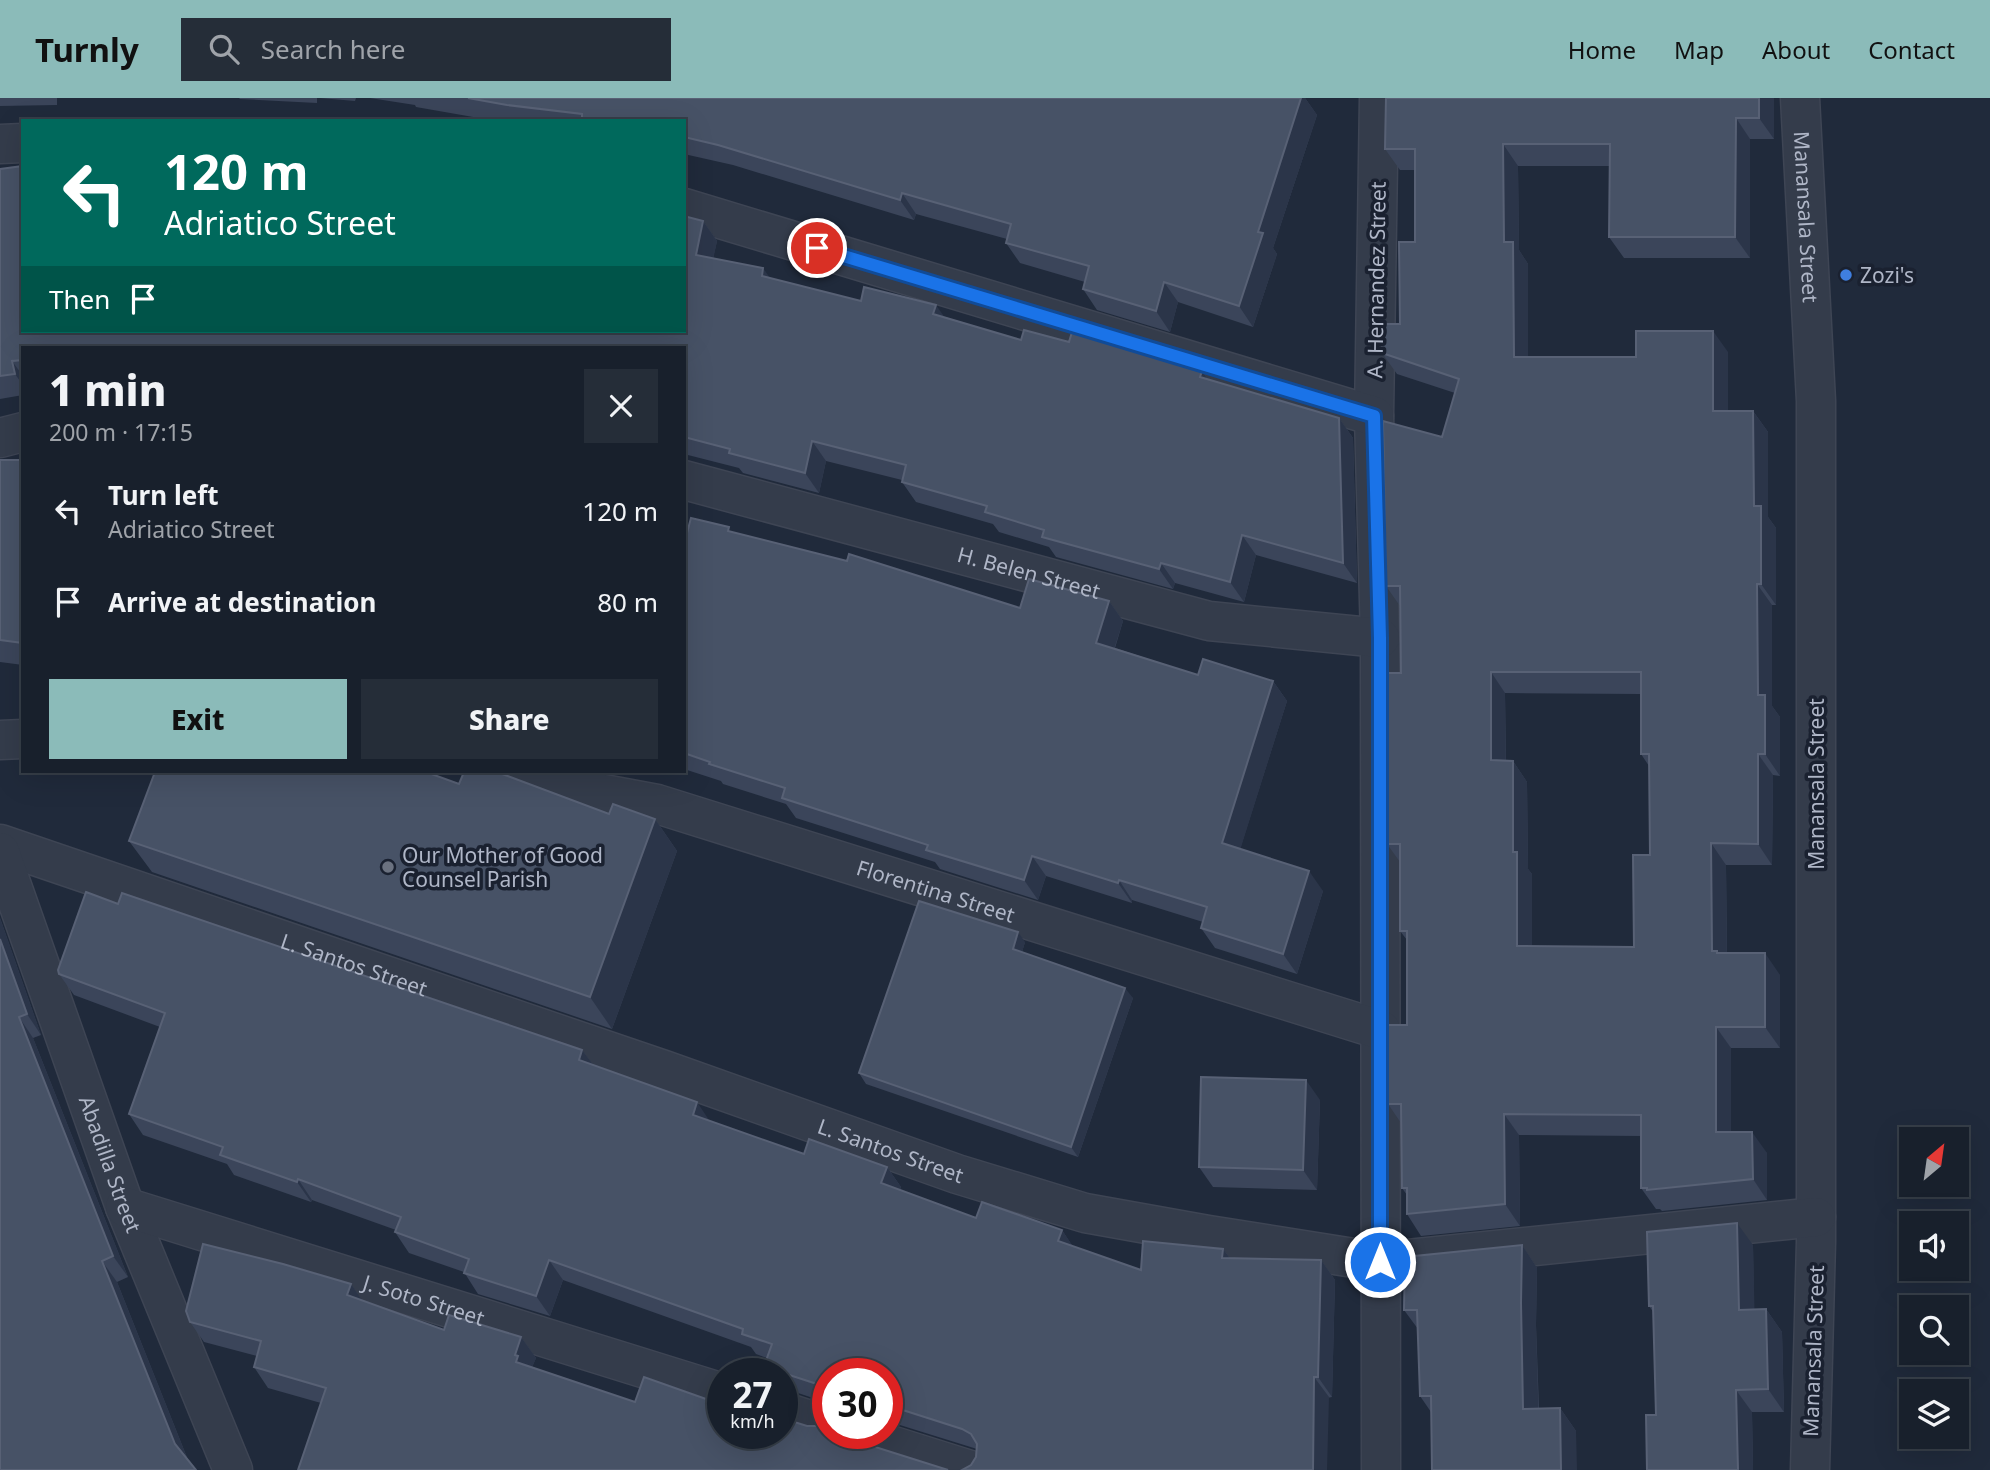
<!DOCTYPE html>
<html lang="en">
<head>
<meta charset="utf-8">
<style>
	:root { --surface:#18202c; --page:#252d38; --text:#f1f3f6; --muted:#9fa3a9; --line:#363e48; --accent:#8bbbb9 }
	body { margin:0; font-family:"Noto Sans",sans-serif; background:var(--page); color:var(--text); height:100vh; display:flex; flex-direction:column; font-size:26px; white-space:nowrap }
	* { box-sizing:border-box; margin:0 }
	p { font-size:23px; color:var(--muted) }
	.icon { flex:none; width:38px; height:38px; fill:none; stroke:currentColor; stroke-width:2; stroke-linecap:round; stroke-linejoin:round }
	.map { position:relative; flex:1; overflow:hidden }
	.drawer { position:absolute; left:21px; top:248px; width:665px; height:427px; display:flex; flex-direction:column; background:var(--surface); border-radius:0px; box-shadow:0 7px 28px #0002,0 0 0 2px var(--line) }
	.drawer>* { flex:none }
	.guide { position:absolute; left:21px; top:21px; width:665px; height:214px; border-radius:0px; box-shadow:0 7px 28px #0002,0 0 0 2px var(--line); background:#00695c; color:#fff; overflow:hidden }
	.needle { width:46px; rotate:29deg }
	.controls { position:absolute; left:1899px; top:1029px; display:grid; gap:14px }
	.controls a { display:grid; place-items:center; width:70px; height:70px; border-radius:0px; background:var(--surface); box-shadow:0 7px 28px #0002,0 0 0 2px var(--line); font-size:35px }
	.speed { position:absolute; left:707px; top:1260px; display:flex; gap:14px; font-size:35px; font-weight:700; text-align:center }
	.speed>* { display:grid; place-content:center; width:91px; height:91px; border-radius:50%; background:var(--surface); box-shadow:0 7px 28px #0002,0 0 0 2px var(--line); line-height:1 }
	.speed small { font-size:18px; font-weight:400 }
	.speed .limit { border:10px solid #d22; background:#fff; color:#111 }
	.pin { position:absolute; display:grid; place-items:center; width:60px; height:60px; color:#fff; margin:-30px; border:4px solid #fff; border-radius:50%; box-shadow:0 2px 7px #0007 }
	.me { position:absolute; width:77px; margin:-38px; rotate:0deg; stroke-linejoin:round; filter:drop-shadow(0 0 5px #0008) }
	.turn { display:flex; align-items:center; gap:24px; height:147px; padding:0 28px; font-size:32px }
	.turn .icon { width:91px; height:91px; stroke-width:2.5 }
	.turn b { display:block; font-size:49px; line-height:60px }
	.then { display:flex; align-items:center; height:66px; padding:0 28px; background:#0003; gap:14px; font-size:26px }
	.round { display:grid; place-items:center; flex:none; width:74px; height:74px; border-radius:0px; background:var(--page) }
	.overview { display:flex; align-items:center; justify-content:space-between; height:119px; padding:0 28px }
	h1 { font-size:42px; font-weight:800; line-height:52px }
	.primary-button { display:flex; gap:14px; margin-top:auto; padding:14px 28px }
	.primary-button a { flex:1; height:80px; border-radius:0px; background:var(--accent); color:#111; font-size:28px; font-weight:800; line-height:80px; text-align:center }
	.primary-button a+a { background:var(--page); color:var(--text) }
	ul { padding:0; list-style:none }
	li { display:flex; align-items:center; gap:21px; height:91px; padding:0 28px }
	li div { flex:1 }
	li b { display:block; font-size:26px }
	li em { font-style:normal }
	header { display:flex; align-items:center; gap:42px; box-sizing:border-box; height:98px; padding:0 35px; background:var(--accent); color:#111 }
	header strong { font-size:33px }
	nav { display:flex; gap:38px; margin-inline-start:auto; font-size:24px }
	.search { width:490px; height:63px; background:var(--page); display:flex; align-items:center; gap:18px; box-sizing:border-box; padding:0 24px; border-radius:0px; color:var(--muted); font-size:26px }
	.map>svg:first-child { display:block }
</style>
</head>
<body>
<header>
<strong>Turnly</strong>
<div class="search"><svg class="icon" aria-label="search" viewBox="0 0 24 24"><circle cx="10" cy="10" r="6"/><path d="M15 15l6 6"/></svg>Search here</div>
<nav><a>Home</a><a>Map</a><a>About</a><a>Contact</a></nav>
</header>
<div class="map">
<svg width="1990" height="1372" viewBox="0 0 1990 1372">
	<rect width="100%" height="100%" fill="#202a3b"/>
	<g fill="none" stroke-linecap="round" stroke-linejoin="round">
		<defs>
			<g id="street">
				<polyline points="1379,0 1374,318 1380,540 1381,1372"/>
				<path id="s1" d="M1800 0 1816 303V1144L1810 1372"/>
				<polyline points="0,46 23,45"/>
				<polyline points="684,110 1374,318"/>
				<polyline points="0,340 23,334"/>
				<path id="s2" d="M684 382 1209 523 1380 540"/>
				<polyline points="0,642 23,641"/>
				<path id="s3" d="M486 674 657 706 1381 932"/>
				<path id="s4" d="M0 746 664 972 957 1076 1085 1115 1208 1137 1379 1164 1816 1119"/>
				<path id="s5" d="M0 754 125 1109 233 1372"/>
				<path id="s6" d="M125 1109 723 1295"/>
				<polyline points="782,1313 828,1328"/>
				<polyline points="852,1335 970,1372"/>
			</g>
		</defs>
		<use href="#street" stroke="#3e4554" stroke-width="41"/>
		<use href="#street" stroke="#343c4b" stroke-width="38"/>
	</g>
	<g fill="#3b455a" fill-rule="evenodd">
		<polygon points="0,0 57,0 57,7 0,8"/>
		<polygon points="239,0 317,0 317,5 240,1"/>
		<polygon points="320,0 356,0 355,3"/>
		<polygon points="370,0 1305,0 1317,17 1273,150 1277,156 1253,229 1178,204 1170,234 1097,212 1083,191 1085,184 1020,165 1006,145 1007,141 916,116 914,122 733,67 684,56 684,23 496,23 416,9 415,7"/>
		<path d="M1774 0V41H1750V160H1624L1609 139 1610 68H1518L1519 152 1528 166V259H1636L1728 254V313H1753L1768 334V419L1776 430V507H1772V608L1780 619V678L1773 677 1772 767H1726L1727 855 1780 877V950H1731V1034L1767 1055V1102L1662 1113 1660 1111H1656L1641 1090V1038L1519 1037 1520 1128 1421 1138 1407 1116V1097L1402 1090 1401 1025 1388 1006 1407 927V842L1400 833V764L1387 746 1401 575 1400 508 1386 488 1442 339 1455 295 1397 276 1382 255 1400 226 1415 144V72H1400L1385 51ZM1505 595 1641 596V656L1649 668 1650 757 1634 849 1532 848V776L1528 771 1527 684 1513 663H1506Z"/>
		<polygon points="0,71 23,233 703,123 717,143 713,160 770,180 861,203 945,219 1021,242 1069,244 1202,273 1208,281 1339,320 1353,340 1357,485 1256,457 1244,504 1175,485 1173,491 1056,459 1049,449 999,434 993,426 916,404 902,384 902,382 826,363 819,395 743,375 739,370 684,356 684,250 23,250 23,297 0,301"/>
		<polygon points="0,362 23,362 23,567 0,564"/>
		<polygon points="684,435 733,435 1020,510 1109,503 1123,523 1115,550 1198,577 1273,583 1287,603 1240,751 1323,793 1297,876 1215,850 1201,830 1203,824 1132,802 1132,805 1046,778 1038,802 940,771 935,764 796,720 786,706 723,686 721,683 684,671"/>
		<polygon points="459,686 609,716 655,721 677,753 612,931 152,774 129,743"/>
		<polygon points="118,806 582,952 593,967 711,1024 804,1056 887,1069 901,1089 900,1092 976,1120 1062,1132 1073,1149 1141,1172 1223,1151 1230,1160 1321,1162 1335,1182 1332,1299 971,1367 976,1359 977,1351 887,1323 887,1276 828,1276 828,1305 789,1292 782,1292 782,1276 766,1276 763,1271 767,1260 756,1256 751,1249 563,1182 550,1218 478,1196 464,1174 409,1155 395,1134 396,1132 312,1102 311,1104 234,1077 227,1066 143,1037 129,1016 160,929 74,897 59,876"/>
		<polygon points="0,820 41,937 33,940 128,1179 117,1184 188,1362 0,1372"/>
		<polygon points="1025,844 1022,854 1133,900 1078,1059 866,986 859,975"/>
		<polygon points="1320,1002 1317,1092 1213,1089 1199,1069"/>
		<polygon points="203,1146 283,1166 351,1186 362,1203 444,1232 449,1217 521,1239 536,1260 532,1269 635,1304 644,1279 723,1307 723,1335 782,1335 782,1320 807,1328 821,1328 828,1333 828,1335 948,1372 298,1372 321,1305 268,1290 254,1269 257,1258 204,1244 190,1224 186,1213"/>
		<polygon points="1522,1147 1537,1170 1536,1227 1539,1310 1560,1310 1576,1333 1431,1314 1420,1298 1418,1231 1404,1212"/>
		<polygon points="1753,1147 1754,1211 1766,1211 1782,1234 1784,1314 1752,1314 1753,1372 1647,1372 1656,1317 1654,1215 1649,1208"/>
	</g>
	<g fill="#2b3549">
		<polygon points="1301,0 1305,0 1317,17 1273,150 1277,156 1253,229 1239,208 1258,134"/>
		<polygon points="1759,0 1774,0 1774,41 1759,20"/>
		<polygon points="1736,20 1750,41 1750,160 1735,139"/>
		<polygon points="1503,46 1518,68 1519,152 1528,166 1528,280 1514,259 1504,144"/>
		<polygon points="902,95 916,116 914,122 900,102"/>
		<polygon points="703,123 717,143 710,177 696,157"/>
		<polygon points="763,170 777,190 762,178"/>
		<polygon points="1164,184 1178,204 1170,234 1156,213"/>
		<polygon points="936,207 950,227 933,216"/>
		<polygon points="1713,233 1728,254 1728,334 1713,313"/>
		<polygon points="12,263 23,278 23,287 15,276"/>
		<polygon points="1202,273 1216,293 1200,279"/>
		<polygon points="1753,313 1768,334 1768,419 1776,430 1776,507 1761,486 1754,408"/>
		<polygon points="1339,320 1353,340 1357,485 1343,465"/>
		<polygon points="812,343 826,363 819,395 805,375"/>
		<polygon points="1242,437 1256,457 1244,504 1230,484"/>
		<polygon points="1161,465 1175,485 1173,491 1159,471"/>
		<polygon points="1757,486 1772,507 1772,608 1780,619 1780,678 1765,656 1758,597"/>
		<polygon points="1109,503 1123,523 1110,564 1096,545"/>
		<polygon points="1491,574 1505,595 1506,684 1491,662"/>
		<polygon points="1273,583 1287,603 1236,765 1222,745"/>
		<polygon points="1758,656 1773,677 1772,767 1758,746"/>
		<polygon points="1513,663 1527,684 1528,771 1532,776 1532,869 1517,848 1513,754"/>
		<polygon points="655,721 677,753 612,931 590,899"/>
		<polygon points="1711,745 1726,767 1727,868 1712,853"/>
		<polygon points="1032,758 1046,778 1038,802 1024,782"/>
		<polygon points="1309,773 1323,793 1297,876 1283,856"/>
		<polygon points="1119,782 1132,802 1132,805 1118,785"/>
		<polygon points="0,820 41,937 27,916 0,841"/>
		<polygon points="1018,834 1025,844 1020,861 1013,851"/>
		<polygon points="1765,855 1780,877 1780,950 1765,929"/>
		<polygon points="1125,890 1133,900 1078,1059 1071,1049"/>
		<polygon points="19,919 33,940 128,1179 113,1158"/>
		<polygon points="1716,929 1731,950 1731,1055 1716,1034"/>
		<polygon points="582,952 597,972 579,962"/>
		<polygon points="1306,982 1320,1002 1317,1092 1303,1072"/>
		<polygon points="697,1004 711,1025 693,1017"/>
		<polygon points="1504,1016 1519,1037 1520,1128 1505,1106"/>
		<polygon points="1752,1034 1767,1055 1767,1102 1753,1081"/>
		<polygon points="887,1069 901,1089 895,1106 881,1085"/>
		<polygon points="298,1081 312,1102 311,1104 297,1084"/>
		<polygon points="1737,1125 1753,1147 1755,1234 1739,1212"/>
		<polygon points="1062,1132 1076,1153 1058,1143"/>
		<polygon points="1522,1147 1537,1170 1536,1227 1539,1333 1523,1311 1521,1205"/>
		<polygon points="1223,1151 1238,1171 1222,1160"/>
		<polygon points="549,1162 563,1182 550,1218 536,1198"/>
		<polygon points="1321,1162 1335,1182 1332,1299 1318,1279"/>
		<polygon points="102,1163 117,1184 190,1367 175,1346"/>
		<polygon points="351,1186 365,1207 347,1197"/>
		<polygon points="1766,1211 1782,1234 1784,1314 1768,1291"/>
		<polygon points="521,1239 536,1260 530,1275 516,1264 515,1257"/>
		<polygon points="1314,1279 1329,1299 1327,1372 1313,1372"/>
		<polygon points="1736,1292 1752,1314 1753,1372 1738,1372"/>
		<polygon points="1560,1310 1576,1333 1577,1372 1561,1372"/>
	</g>
	<g fill="#475266" stroke="#586175" stroke-width="2" fill-rule="evenodd">
		<polygon points="468,0 1301,0 1258,134 1263,135 1239,208 1164,184 1156,213 1083,191 1089,168 1006,145 1011,126 902,95 900,102 718,47 684,39 684,23 595,23 582,20 582,16 507,7"/>
		<path d="M1386 0H1759V20H1736L1735 139H1609L1610 46H1503L1504 144H1513L1514 259H1636V233H1713V313H1753L1754 408H1761V486H1757L1758 597H1765V656H1758V746L1711 745 1712 853H1717V855H1765V929H1716V1034H1752L1753 1081 1647 1092V1090H1641V1017L1504 1016 1505 1106 1407 1116V1090H1402L1401 1006H1388V927H1407V833H1400V746H1387V575H1401L1400 488H1386L1383 323 1442 339 1459 281 1382 255V226H1400L1399 144H1415V51H1385ZM1491 574H1641V656H1649L1650 757H1633L1634 849 1517 848V754H1513V663L1491 662Z"/>
		<polygon points="23,68 23,233 684,233 684,118 703,123 696,157 763,170 762,178 861,203 864,189 936,207 933,216 1021,242 1024,232 1069,244 1072,234 1202,273 1200,279 1339,320 1343,465 1242,437 1230,484 1161,465 1159,471 1042,439 1044,432 985,414 987,408 902,384 906,367 812,343 805,375 729,355 730,351 684,339 684,250 23,250 23,262 12,263 15,276 0,278 0,71"/>
		<polygon points="0,362 23,362 23,545 0,542"/>
		<polygon points="691,420 729,429 728,433 847,463 849,456 1020,510 1029,481 1109,503 1096,545 1198,577 1203,561 1273,583 1222,745 1309,773 1283,856 1201,830 1207,809 1119,782 1118,785 1032,758 1024,782 926,752 928,747 782,700 785,690 709,666 710,664 684,655 684,435 687,435"/>
		<polygon points="155,674 426,674 459,686 464,674 497,674 609,716 613,706 655,721 590,899 129,743"/>
		<polygon points="86,794 118,806 122,795 582,952 579,962 697,1004 693,1017 804,1056 809,1041 887,1069 881,1085 976,1120 982,1104 1062,1132 1058,1143 1141,1172 1143,1143 1223,1151 1222,1160 1321,1162 1318,1279 1314,1279 1313,1372 962,1372 971,1367 976,1359 977,1346 971,1336 962,1331 887,1307 887,1276 828,1276 828,1292 820,1287 774,1272 763,1271 772,1246 742,1236 743,1231 549,1162 536,1198 464,1175 469,1161 395,1134 401,1119 298,1081 297,1084 220,1057 223,1049 129,1016 165,915 59,876 58,872"/>
		<polygon points="919,803 1018,834 1013,851 1125,890 1071,1049 859,975"/>
		<polygon points="0,841 27,916 19,919 113,1158 102,1163 175,1346 196,1372 0,1372"/>
		<polygon points="1201,979 1306,982 1303,1072 1199,1069"/>
		<polygon points="1737,1125 1739,1212 1766,1211 1768,1291 1736,1292 1738,1372 1647,1372 1646,1317 1656,1317 1653,1208 1649,1208 1647,1134"/>
		<polygon points="203,1146 283,1166 351,1186 347,1197 444,1232 449,1217 521,1239 515,1257 518,1258 516,1264 635,1304 644,1279 723,1307 723,1335 782,1335 782,1320 807,1328 821,1328 828,1333 828,1335 831,1335 948,1372 298,1372 326,1290 254,1269 261,1243 190,1224 186,1213"/>
		<polygon points="1522,1147 1521,1205 1523,1311 1560,1310 1561,1372 1432,1372 1431,1298 1420,1298 1417,1212 1404,1212 1405,1159"/>
	</g>
	<g fill="none" stroke-linecap="round" stroke-linejoin="round">
		<defs>
			<polyline id="route" points="817,150 1374,318 1380,540 1380,1164"/>
		</defs>
		<use href="#route" stroke="#114b97" stroke-width="18"/>
		<use href="#route" stroke="#1a73e8" stroke-width="12"/>
	</g>
	<circle fill="#3f7fe0" stroke="#1a2130" stroke-width="2.5" cx="1846" cy="177" r="7"/>
	<circle fill="#6b7280" stroke="#1a2130" stroke-width="2.5" cx="388" cy="769" r="7"/>
	<g text-anchor="middle" dominant-baseline="central" stroke-width="7" stroke-linejoin="round" paint-order="stroke">
		<g font-size="21" fill="#afb6c7" stroke="#1a2130">
			<text stroke="none"><textPath href="#s1" startOffset="119">Manansala Street</textPath></text>
			<text transform="translate(1376 182) rotate(-89)">A. Hernandez Street</text>
			<text stroke="none"><textPath href="#s2" startOffset="357">H. Belen Street</textPath></text>
			<text transform="translate(1816 686) rotate(-90)">Manansala Street</text>
			<text stroke="none"><textPath href="#s3" startOffset="466">Florentina Street</textPath></text>
			<text stroke="none"><textPath href="#s4" startOffset="374">L. Santos Street</textPath></text>
			<text stroke="none"><textPath href="#s4" startOffset="942">L. Santos Street</textPath></text>
			<text stroke="none"><textPath href="#s5" startOffset="331">Abadilla Street</textPath></text>
			<text stroke="none"><textPath href="#s6" startOffset="313">J. Soto Street</textPath></text>
			<text transform="translate(1813 1253) rotate(-88)">Manansala Street</text>
		</g>
		<g font-size="21" fill="#afb6c7" stroke="#1a2130" text-anchor="start">
			<text x="1860" y="177">Zozi's</text>
			<text x="402" y="757">Our Mother of Good<tspan x="402" dy="24">Counsel Parish</tspan></text>
		</g>
	</g>
</svg>
<div class="controls">
<a><svg class="needle" viewBox="-14 -14 28 28"><path d="M0-13l5 13h-10z" fill="#e53935"/><path d="M0 13l5-13h-10z" fill="#9fa3a9"/></svg></a>
<a><svg class="icon" aria-label="sound" viewBox="0 0 24 24"><path d="M4 9h4l5-4v14l-5-4H4zM17 9q2 3 0 6"/></svg></a>
<a><svg class="icon" aria-label="search" viewBox="0 0 24 24"><circle cx="10" cy="10" r="6"/><path d="M15 15l6 6"/></svg></a>
<a><svg class="icon" aria-label="layers" viewBox="0 0 24 24"><path d="M12 4l9 5-9 5-9-5zM3 14l9 5 9-5"/></svg></a>
</div>
<div class="speed"><div>27<small>km/h</small></div><div class="limit">30</div></div>
<div class="pin" style="left:817px;top:150px;background:#d93025"><svg class="icon" aria-label="arrive" viewBox="0 0 24 24"><path d="M6 21V4h12l-3 4 3 4H6"/></svg></div>
<svg class="me" style="left:1380px;top:1164px" viewBox="-20 -20 40 40"><circle r="17" fill="#1a73e8" stroke="#fff" stroke-width="3"/><path d="M0-11L8 9 0 5-8 9z" fill="#fff"/></svg>
<div class="guide">
<div class="turn"><svg class="icon" aria-label="left" viewBox="0 0 24 24"><path d="M17 20v-9H6M10 6l-5 5 5 5"/></svg><div><b>120 m</b>Adriatico Street</div></div>
<div class="then">Then<svg class="icon" aria-label="arrive" viewBox="0 0 24 24"><path d="M6 21V4h12l-3 4 3 4H6"/></svg></div>
</div>
<section class="drawer">
<div class="overview"><div><h1>1 min</h1><p>200 m · 17:15</p></div><a class="round"><svg class="icon" aria-label="close" viewBox="0 0 24 24"><path d="M6 6l12 12M18 6L6 18"/></svg></a></div>
<ul>
<li><svg class="icon" aria-label="left" viewBox="0 0 24 24"><path d="M17 20v-9H6M10 6l-5 5 5 5"/></svg><div><b>Turn left</b><p>Adriatico Street</p></div><em>120 m</em></li>
<li><svg class="icon" aria-label="arrive" viewBox="0 0 24 24"><path d="M6 21V4h12l-3 4 3 4H6"/></svg><div><b>Arrive at destination</b></div><em>80 m</em></li>
</ul>
<div class="primary-button"><a>Exit</a><a>Share</a></div>
</section>
</div>
</body>
</html>
